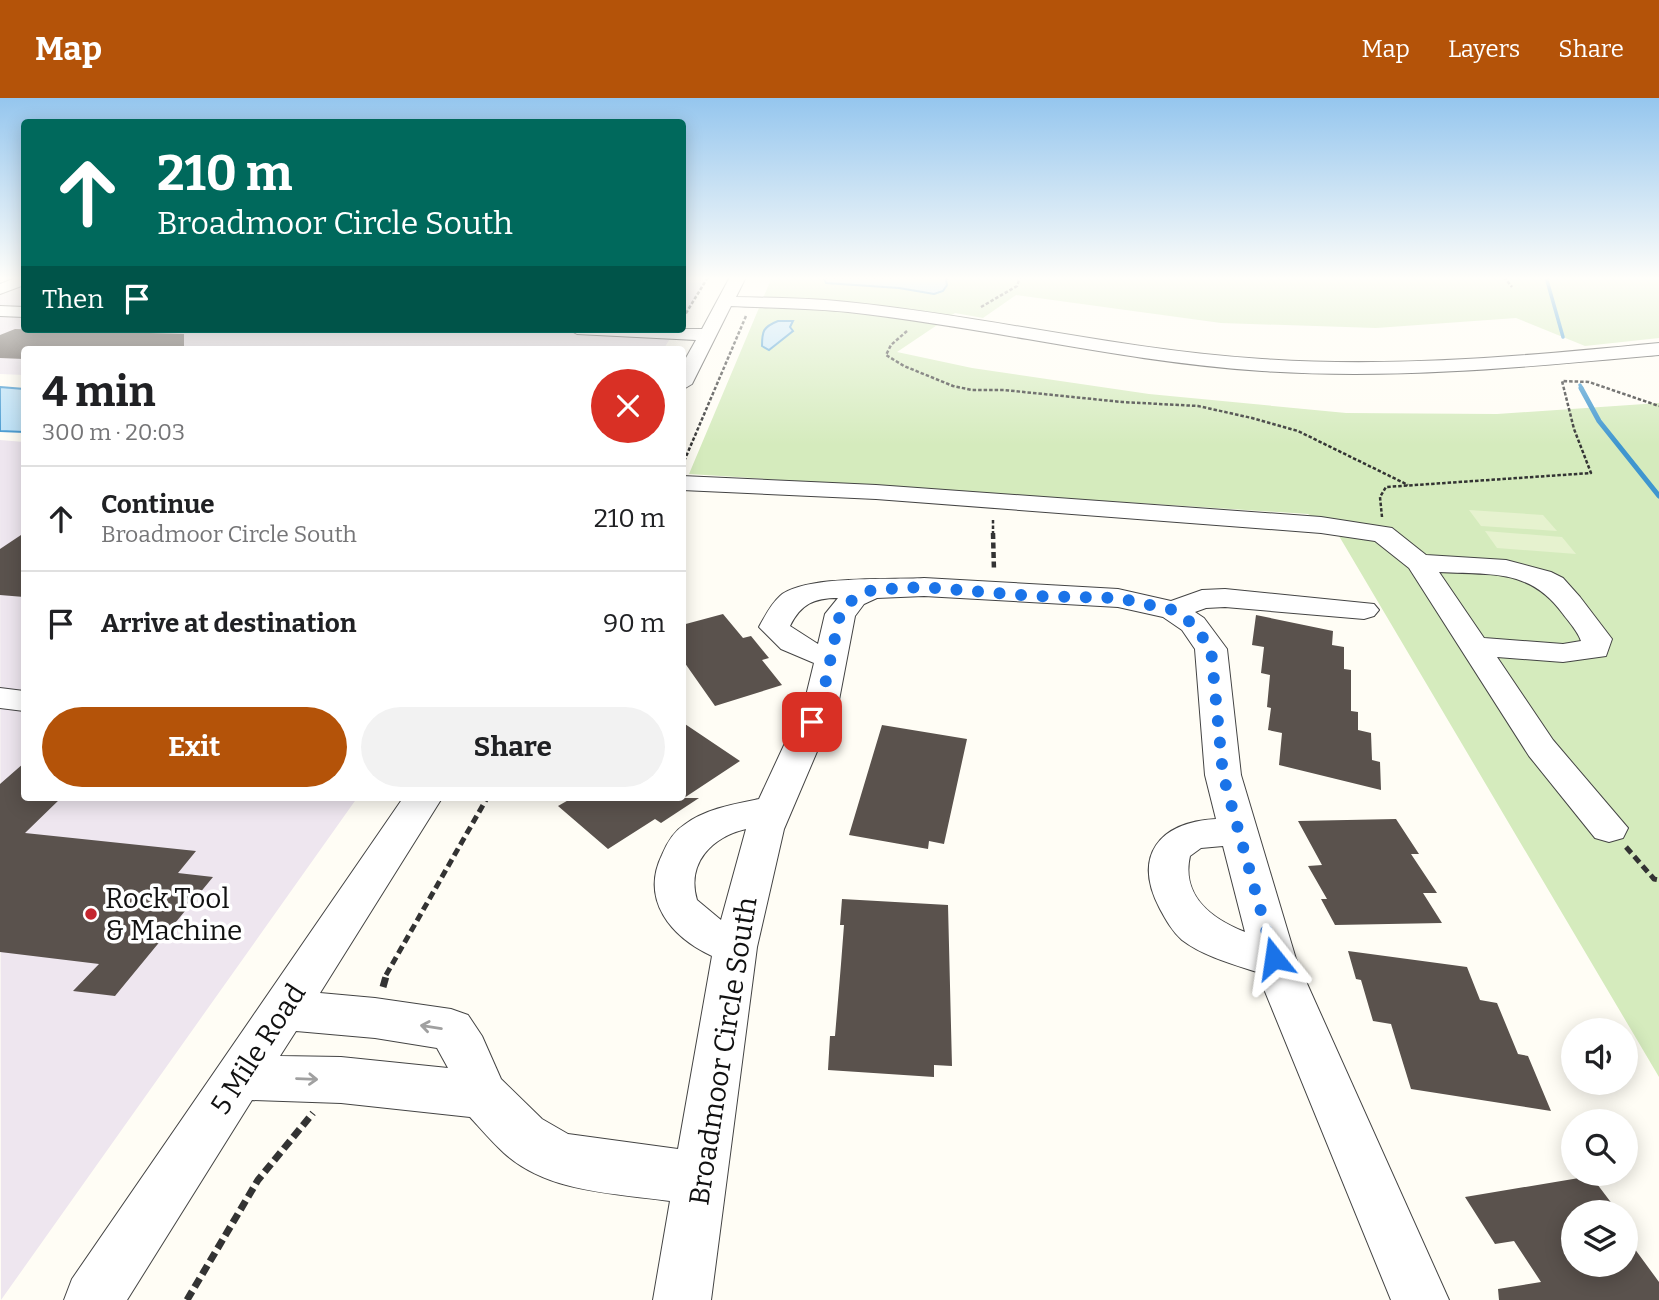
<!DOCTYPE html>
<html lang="en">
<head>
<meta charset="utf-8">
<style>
	:root { --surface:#fff; --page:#f2f2f2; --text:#202124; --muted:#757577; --line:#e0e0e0; --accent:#b45309 }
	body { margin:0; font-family:Bitter,serif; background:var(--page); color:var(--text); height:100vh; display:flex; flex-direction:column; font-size:26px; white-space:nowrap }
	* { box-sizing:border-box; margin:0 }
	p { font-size:23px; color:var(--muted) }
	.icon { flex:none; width:38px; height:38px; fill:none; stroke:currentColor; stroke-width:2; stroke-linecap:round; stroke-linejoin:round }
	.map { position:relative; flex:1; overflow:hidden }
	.panel { position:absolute; left:21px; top:248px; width:665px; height:455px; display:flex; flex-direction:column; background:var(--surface); border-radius:7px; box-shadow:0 4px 18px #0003 }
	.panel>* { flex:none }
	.hud { position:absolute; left:21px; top:21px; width:665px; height:214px; border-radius:7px; box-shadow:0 4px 18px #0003; background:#00695c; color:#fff; overflow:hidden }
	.buttons { position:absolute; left:1561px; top:920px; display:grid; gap:14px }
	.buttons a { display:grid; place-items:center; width:77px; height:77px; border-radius:50%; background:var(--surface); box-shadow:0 4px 18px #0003; font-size:35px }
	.pin { position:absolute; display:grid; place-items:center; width:60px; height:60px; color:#fff; margin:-30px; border-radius:14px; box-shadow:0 4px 10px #0006 }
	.me { position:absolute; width:77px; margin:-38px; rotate:345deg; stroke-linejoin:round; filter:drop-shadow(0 0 5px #0008) }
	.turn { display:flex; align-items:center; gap:24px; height:147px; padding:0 21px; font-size:32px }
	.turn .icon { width:91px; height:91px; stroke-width:2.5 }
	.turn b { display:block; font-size:49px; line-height:60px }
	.then { display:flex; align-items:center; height:66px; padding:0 21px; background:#0003; gap:14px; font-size:26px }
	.round { display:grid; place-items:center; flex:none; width:74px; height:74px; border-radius:37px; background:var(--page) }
	.headline { display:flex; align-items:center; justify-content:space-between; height:119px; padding:0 21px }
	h1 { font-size:42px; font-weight:700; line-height:52px }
	.primary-button { display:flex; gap:14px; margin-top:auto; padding:14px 21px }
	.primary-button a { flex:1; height:80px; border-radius:42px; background:var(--accent); color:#fff; font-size:28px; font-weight:700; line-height:80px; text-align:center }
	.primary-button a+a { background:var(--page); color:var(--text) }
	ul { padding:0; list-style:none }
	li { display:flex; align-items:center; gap:21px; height:105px; padding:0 21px; border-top:2px solid var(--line) }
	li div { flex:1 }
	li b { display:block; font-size:26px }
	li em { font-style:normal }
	header { display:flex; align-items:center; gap:42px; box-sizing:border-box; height:98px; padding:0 35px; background:var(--accent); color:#fff }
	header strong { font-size:33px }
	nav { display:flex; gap:38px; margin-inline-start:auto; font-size:24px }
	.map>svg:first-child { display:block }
</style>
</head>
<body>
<header>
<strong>Map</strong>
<nav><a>Map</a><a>Layers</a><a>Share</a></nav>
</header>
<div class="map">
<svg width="1659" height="1202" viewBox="0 0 1659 1202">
	<rect width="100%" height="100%" fill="#fffdf5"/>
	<g fill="#eee6ef">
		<polygon points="0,179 24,179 24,231 676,231 663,252 24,252 24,277 0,276"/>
		<polygon points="683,179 708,179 683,220 682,179"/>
		<polygon points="0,342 24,344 24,700 357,700 1,1202"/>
	</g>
	<polygon fill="#d5ebbd" points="772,179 1659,179 1659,240 1585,248 1516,220 1376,230 1221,225 1016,197 983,220 955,215 897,254 972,270 1149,296 1346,315 1497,316 1659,305 1659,979 1339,438 1308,416 689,376"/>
	<g fill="#e6f2cf">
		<polygon points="1469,412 1543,417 1557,433 1481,428"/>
		<polygon points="1485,433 1562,439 1576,456 1497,450"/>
	</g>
	<g fill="#b9e0f7" stroke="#3f96cf" stroke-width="2">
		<polygon points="951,179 946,182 947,187 943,193 934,196 899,190 826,185 824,180"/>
		<path d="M778 223H793L790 229 793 233 769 252 762 248C762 233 763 229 778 223Z"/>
		<polygon points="0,289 24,291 24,334 0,333"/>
	</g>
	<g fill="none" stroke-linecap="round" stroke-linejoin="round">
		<g stroke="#3f96cf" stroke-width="3.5">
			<polyline points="1546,179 1563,239"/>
			<polyline points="1580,287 1582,291"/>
		</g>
		<polyline stroke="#3f96cf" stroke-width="5" points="1581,290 1599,323 1659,398"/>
	</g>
	<g fill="#5a524d">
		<polygon points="15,231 184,236 184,252 24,252 24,261 0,260 0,237"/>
		<polygon points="24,435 24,499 0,497 0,451"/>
		<polygon points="723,516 743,540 751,538 769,560 762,562 782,587 715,608 682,561 682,527"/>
		<polygon points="1256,517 1333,533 1332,547 1344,549 1344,571 1351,572 1351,613 1358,614 1358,632 1371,635 1372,662 1380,664 1381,692 1279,667 1282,635 1268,632 1271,610 1267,609 1270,577 1261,575 1264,549 1252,547"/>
		<polygon points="682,624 740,663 684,700 699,700 661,725 655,721 608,751 558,708 572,700 682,700"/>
		<polygon points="882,627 967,641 944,746 929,743 928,751 849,737"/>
		<polygon points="24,665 24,700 61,700 25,735 196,753 178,775 213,779 115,898 73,893 99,866 0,854 0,686"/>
		<polygon points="1396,721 1419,756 1411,756 1437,795 1423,795 1442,825 1335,827 1321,801 1327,801 1308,768 1322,767 1298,723"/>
		<polygon points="842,801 948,807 952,968 934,967 934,979 828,972 830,938 835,938 841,866 844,827 840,827"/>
		<polygon points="1348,853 1467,869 1480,902 1497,905 1518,956 1528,958 1551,1013 1411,991 1391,926 1373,923 1361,882 1356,881"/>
		<polygon points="1591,1078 1619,1115 1573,1115 1573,1167 1626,1167 1626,1139 1659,1184 1659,1202 1499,1202 1498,1191 1541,1184 1514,1143 1495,1146 1465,1099"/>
	</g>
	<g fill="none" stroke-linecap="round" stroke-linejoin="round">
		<defs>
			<g id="minor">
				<polygon points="18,179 24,179 24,187 0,196 0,186"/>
				<path d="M730 179H746L736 199C773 200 810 200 847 204 986 218 1122 252 1262 261 1395 270 1527 258 1659 245V257C1527 269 1395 282 1262 273 1123 264 986 229 848 214 809 210 770 210 731 208L692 286 682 292V267L696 242 577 236 568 231H702Z"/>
				<polygon points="0,208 24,209 24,219 0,218"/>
				<path d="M682 378 876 387 1321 419 1392 430 1426 457 1506 462 1551 474 1563 480 1580 499 1612 541 1606 558 1563 564 1497 559 1553 642 1628 730 1623 740 1609 744 1595 740 1529 658 1409 470 1375 443 1321 435 876 401 682 392ZM1439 474C1490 477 1530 470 1563 516 1570 525 1578 534 1581 543L1563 546 1484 540Z"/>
				<path d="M924 480 1118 491 1171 503 1202 492 1225 491 1374 506 1379 512 1374 518 1364 521 1225 509 1206 510 1195 514 1204 520 1227 551 1241 677 1296 861 1449 1202H1391L1257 874C1232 866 1203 858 1182 842 1172 833 1166 822 1160 811 1132 758 1159 724 1216 721L1205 677 1195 551 1182 532 1163 519 1118 509 924 498 877 500 864 506 855 518 839 602 784 731 757 849 711 1202H653L670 1103C614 1095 548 1095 504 1055 492 1044 481 1031 470 1019L341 1005 252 1002 127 1202H64L72 1181 403 700H442L320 895 375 900 451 911 468 917 482 938 501 981 542 1021 568 1036 678 1051 712 858C671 839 640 802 662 757 667 745 673 734 684 727 705 711 734 706 759 701L805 602 814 565 781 551 759 529C765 518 771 506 780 498 804 477 890 482 924 480ZM838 500 825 516 818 546 790 528C801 506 814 500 838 500ZM746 731 721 822 697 802C686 765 712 739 746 731ZM1223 748 1245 834C1212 821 1181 798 1190 758L1201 750ZM296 933 375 940 437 950 448 970 341 959 280 958Z"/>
				<polygon points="0,590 24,593 24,613 0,610"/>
			</g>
		</defs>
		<use href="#minor" stroke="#444" stroke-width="2"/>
		<g stroke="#333" stroke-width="2.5" stroke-dasharray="3.5 2" stroke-linecap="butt">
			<polyline points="1504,179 1512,189"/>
			<polyline points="981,209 1017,188 1020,179"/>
			<polyline points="683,220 708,179"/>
			<polyline points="907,233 891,247 886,257 904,268 953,288 972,292 1004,292 1122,304 1198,308 1252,320 1298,333 1408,387"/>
			<polyline points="682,368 746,218"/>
			<polyline points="1382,419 1380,399 1386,389 1591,375 1574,331 1562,283 1589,284 1659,308"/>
			<polyline points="993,422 993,437"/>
		</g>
		<polyline stroke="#333" stroke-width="4.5" stroke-dasharray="6 3.5" stroke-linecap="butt" points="993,435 994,473"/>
		<g stroke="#333" stroke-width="5" stroke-dasharray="8 4.5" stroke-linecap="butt">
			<polyline points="1626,749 1654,781 1659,782"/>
			<polyline points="386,877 487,700"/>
		</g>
		<g stroke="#333" stroke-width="7" stroke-dasharray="10 5" stroke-linecap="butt">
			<polyline points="383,889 387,875"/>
			<polyline points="187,1202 258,1082 313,1015"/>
		</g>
		<use href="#minor" fill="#fff" fill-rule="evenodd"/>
	</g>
	<defs><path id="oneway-shaft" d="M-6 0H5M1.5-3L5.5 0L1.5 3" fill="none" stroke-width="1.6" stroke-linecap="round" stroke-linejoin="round" transform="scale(1.75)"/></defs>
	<g stroke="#a0a0a0">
		<use href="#oneway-shaft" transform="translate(431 929) rotate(-171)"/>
		<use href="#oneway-shaft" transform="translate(307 981) rotate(2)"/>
	</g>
	<linearGradient id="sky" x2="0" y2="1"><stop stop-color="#95c6ee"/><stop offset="0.52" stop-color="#fffefa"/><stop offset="1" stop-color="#fffefa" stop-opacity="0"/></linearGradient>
	<rect width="1659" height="347" fill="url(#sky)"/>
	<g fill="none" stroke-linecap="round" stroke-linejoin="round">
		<polyline stroke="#1a73e8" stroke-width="12" stroke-dasharray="0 21.6" points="812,624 822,601 840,516 854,500 872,492 924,489 1032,498 1118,500 1173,512 1193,526 1211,551 1223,677 1274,860"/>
	</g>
	<circle fill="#c4262e" stroke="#fff" stroke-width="2.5" cx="91" cy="816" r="7"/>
	<g text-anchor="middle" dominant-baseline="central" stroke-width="7" stroke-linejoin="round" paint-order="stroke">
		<g font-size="28" fill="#111" stroke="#fff" text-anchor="start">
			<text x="105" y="800">Rock Tool<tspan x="105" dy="32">&amp; Machine</tspan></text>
		</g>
		<g font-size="28" fill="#111" stroke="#fff">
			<text transform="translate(258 951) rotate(-57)">5 Mile Road</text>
			<text transform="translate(723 953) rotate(-81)">Broadmoor Circle South</text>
		</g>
	</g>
</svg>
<div class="buttons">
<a><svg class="icon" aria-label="sound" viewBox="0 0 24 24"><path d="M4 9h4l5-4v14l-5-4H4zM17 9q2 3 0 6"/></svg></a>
<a><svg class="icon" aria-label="search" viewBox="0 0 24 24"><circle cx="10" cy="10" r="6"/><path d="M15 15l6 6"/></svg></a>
<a><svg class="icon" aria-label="layers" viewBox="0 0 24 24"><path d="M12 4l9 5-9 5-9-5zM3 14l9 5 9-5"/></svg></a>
</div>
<div class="pin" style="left:812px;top:624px;background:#d93025"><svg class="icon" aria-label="arrive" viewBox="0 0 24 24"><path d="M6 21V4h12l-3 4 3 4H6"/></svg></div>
<svg class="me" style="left:1274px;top:860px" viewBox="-20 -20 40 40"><path d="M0-17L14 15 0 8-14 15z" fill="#1a73e8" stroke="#fff" stroke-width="4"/></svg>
<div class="hud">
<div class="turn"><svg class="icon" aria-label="ahead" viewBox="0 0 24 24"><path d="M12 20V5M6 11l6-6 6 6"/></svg><div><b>210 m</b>Broadmoor Circle South</div></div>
<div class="then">Then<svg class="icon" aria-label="arrive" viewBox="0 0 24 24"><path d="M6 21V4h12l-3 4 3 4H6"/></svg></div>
</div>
<section class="panel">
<div class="headline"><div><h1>4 min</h1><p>300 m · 20:03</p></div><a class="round" style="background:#d93025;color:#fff"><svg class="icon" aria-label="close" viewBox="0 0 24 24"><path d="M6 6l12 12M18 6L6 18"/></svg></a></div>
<ul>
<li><svg class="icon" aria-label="ahead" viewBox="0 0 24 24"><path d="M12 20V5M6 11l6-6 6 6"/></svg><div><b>Continue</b><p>Broadmoor Circle South</p></div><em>210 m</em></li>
<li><svg class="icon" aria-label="arrive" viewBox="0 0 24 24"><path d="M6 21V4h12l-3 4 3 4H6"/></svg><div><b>Arrive at destination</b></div><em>90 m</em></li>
</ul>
<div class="primary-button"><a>Exit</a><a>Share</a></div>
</section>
</div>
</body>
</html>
